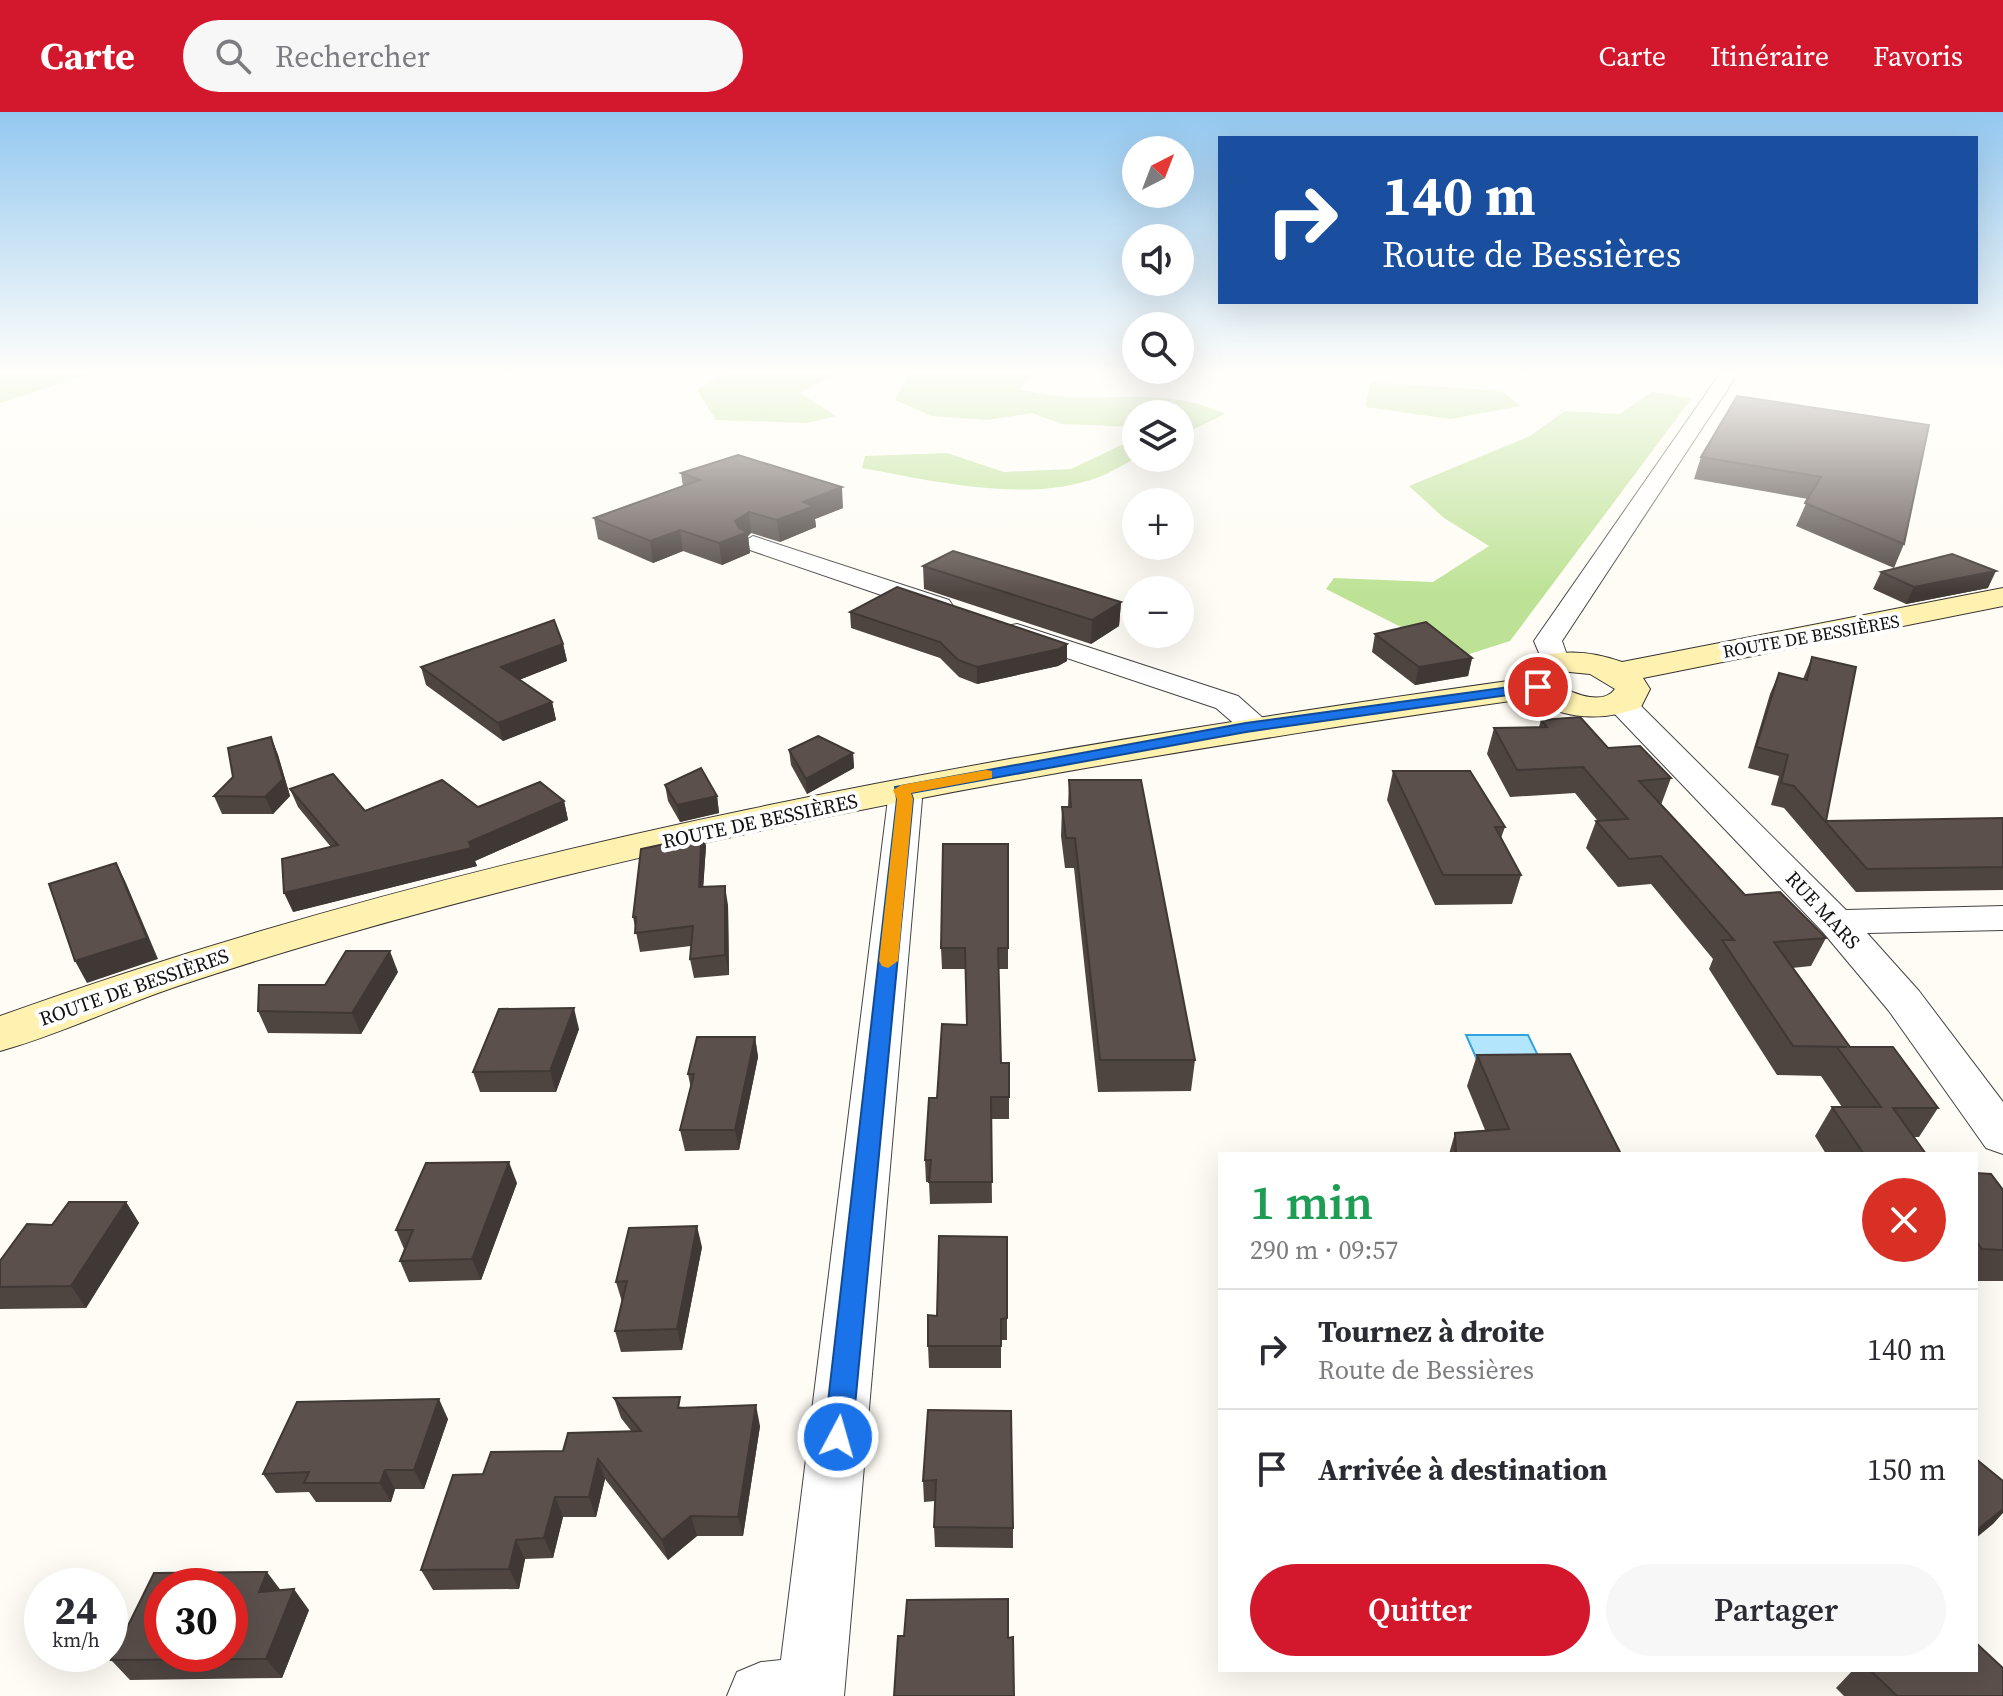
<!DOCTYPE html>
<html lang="fr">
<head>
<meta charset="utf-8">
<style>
	:root { --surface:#fff; --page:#f7f7f7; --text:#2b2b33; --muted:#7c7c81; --line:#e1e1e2; --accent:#d3172d }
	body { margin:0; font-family:"Source Serif 4",serif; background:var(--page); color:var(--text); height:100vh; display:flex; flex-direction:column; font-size:30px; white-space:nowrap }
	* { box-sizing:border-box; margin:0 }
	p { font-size:26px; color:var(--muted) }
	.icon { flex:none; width:44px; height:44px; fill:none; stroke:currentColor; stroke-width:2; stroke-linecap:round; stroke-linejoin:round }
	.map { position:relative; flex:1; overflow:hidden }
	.details { position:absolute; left:1218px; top:1040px; width:760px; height:520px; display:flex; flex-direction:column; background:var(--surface); border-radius:0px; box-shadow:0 8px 32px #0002 }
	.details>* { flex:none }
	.guide { position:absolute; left:1218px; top:24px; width:760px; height:168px; border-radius:0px; box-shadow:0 8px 32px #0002; background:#1a4fa0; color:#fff; overflow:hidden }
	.needle { width:52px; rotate:42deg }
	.controls { position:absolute; left:1122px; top:24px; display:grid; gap:16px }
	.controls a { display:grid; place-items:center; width:72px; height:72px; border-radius:50%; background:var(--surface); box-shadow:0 8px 32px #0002; font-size:40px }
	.speed { position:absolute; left:24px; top:1456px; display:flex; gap:16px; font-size:40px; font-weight:700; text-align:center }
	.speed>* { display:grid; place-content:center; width:104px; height:104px; border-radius:50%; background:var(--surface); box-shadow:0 8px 32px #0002; line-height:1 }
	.speed small { font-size:20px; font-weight:400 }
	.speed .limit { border:12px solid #d22; background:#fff; color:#111 }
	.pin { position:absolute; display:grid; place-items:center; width:68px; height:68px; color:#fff; margin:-34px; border:4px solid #fff; border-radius:50%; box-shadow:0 2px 8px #0007 }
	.me { position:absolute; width:88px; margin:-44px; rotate:6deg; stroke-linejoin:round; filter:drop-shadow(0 0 6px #0008) }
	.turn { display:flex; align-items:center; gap:28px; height:168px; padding:0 32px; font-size:36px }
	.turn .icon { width:104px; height:104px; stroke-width:2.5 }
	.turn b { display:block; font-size:56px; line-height:68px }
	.round { display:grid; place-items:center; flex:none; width:84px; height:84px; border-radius:42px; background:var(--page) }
	.summary { display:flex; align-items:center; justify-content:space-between; height:136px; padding:0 32px }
	h1 { font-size:48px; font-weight:600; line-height:60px; color:#1e9e55 }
	.action { display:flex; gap:16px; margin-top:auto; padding:16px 32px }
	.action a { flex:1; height:92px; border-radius:48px; background:var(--accent); color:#fff; font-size:32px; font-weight:600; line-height:92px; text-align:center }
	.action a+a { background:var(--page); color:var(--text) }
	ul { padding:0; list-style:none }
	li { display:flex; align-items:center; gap:24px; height:120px; padding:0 32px; border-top:2px solid var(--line) }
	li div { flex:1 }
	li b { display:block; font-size:30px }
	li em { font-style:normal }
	header { display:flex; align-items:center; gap:48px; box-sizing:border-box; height:112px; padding:0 40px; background:var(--accent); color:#fff }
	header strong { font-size:38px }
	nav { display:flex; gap:44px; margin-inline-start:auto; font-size:28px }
	.search { width:560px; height:72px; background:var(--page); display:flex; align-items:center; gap:20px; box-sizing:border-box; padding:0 28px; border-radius:44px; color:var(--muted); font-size:30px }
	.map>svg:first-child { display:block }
</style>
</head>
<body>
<header>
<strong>Carte</strong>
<div class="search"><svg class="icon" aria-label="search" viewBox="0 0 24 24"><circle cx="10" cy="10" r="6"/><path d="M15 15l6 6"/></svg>Rechercher</div>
<nav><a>Carte</a><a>Itinéraire</a><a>Favoris</a></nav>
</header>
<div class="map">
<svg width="2003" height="1584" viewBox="0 0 2003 1584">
	<rect width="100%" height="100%" fill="#fffcf5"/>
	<g fill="#bde295">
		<polygon points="0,260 96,260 0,291"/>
		<polygon points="742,260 840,260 800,281 836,304 807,311 716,308 697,278 719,265"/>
		<path d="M909 260H1032L1020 278C1036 280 1054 284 1070 285 1127 288 1170 277 1225 302L1180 324V302H1136V315L1062 312 1032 301 986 308 932 304 895 288Z"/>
		<polygon points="1371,270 1502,279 1520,294 1451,307 1365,295"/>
		<polygon points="1652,280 1692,286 1510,529 1460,545 1326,477 1334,466 1433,470 1489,434 1444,406 1409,374 1530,324 1565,299 1620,302"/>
		<path d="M1136 326 1137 346C1124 352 1112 360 1099 365 1029 392 933 369 862 356L865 344 947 341 1004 360 1071 357Z"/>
	</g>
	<polygon fill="#b3e6fd" stroke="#31a4dd" stroke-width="2" points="1466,923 1528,923 1541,950 1478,950"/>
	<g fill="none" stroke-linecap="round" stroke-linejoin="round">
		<defs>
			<g id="minor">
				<polygon points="1721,260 1739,260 1562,529 1569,549 1565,555 1545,555 1534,529"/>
				<polygon points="753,424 949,488 953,494 949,500 931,500 744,436 741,431"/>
				<polygon points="1017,512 1238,584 1272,614 1267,621 1245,621 1216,596 1007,526 1003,520 1007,514"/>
				<polygon points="1621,582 1632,585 1846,798 2003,794 2003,818 1867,821 1919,879 2003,990 2003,1042 1986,1036 1889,899 1822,819 1610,597 1606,591 1610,585"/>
				<polygon points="901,668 913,671 922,687 844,1584 727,1584 737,1560 761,1550 781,1548 888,687 884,678 889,671"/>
			</g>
			<path id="secondary" d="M2003 476V494L1643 566 1650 577 1641 595C1606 609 1564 609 1532 586 1205 633 880 686 559 765 431 797 303 832 178 874 118 894 61 922 0 939V904C488 729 1003 640 1515 568L1524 549C1558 537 1588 538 1622 550ZM1559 559 1590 562 1615 577C1601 596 1564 579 1550 566Z"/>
		</defs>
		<use href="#minor" stroke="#444" stroke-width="2"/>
		<use href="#secondary" stroke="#333" stroke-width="2"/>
		<use href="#minor" fill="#fff" fill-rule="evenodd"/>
		<use href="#secondary" fill="#fff1b0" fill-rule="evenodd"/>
	</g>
	<g fill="#4e4541">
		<polygon points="1737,284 1904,432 1894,456 1796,414 1808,387 1694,367 1701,345"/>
		<polygon points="681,361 843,396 815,407 816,415 780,430 751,421 748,424 750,441 722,453 683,439 653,451 598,427 594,406 683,375"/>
		<polygon points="923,454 1121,490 1119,514 1091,532 924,477"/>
		<polygon points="1881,460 1988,476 1906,492 1873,477"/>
		<polygon points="850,500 1067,532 1067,549 1058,554 977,572 959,565 940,546 851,516"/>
		<polygon points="1375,522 1472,546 1468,564 1415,573 1372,540"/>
		<polygon points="563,532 567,549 519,568 552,590 556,608 503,629 426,573 421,555"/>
		<polygon points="1812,545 1826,709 2003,706 2003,778 1856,780 1784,696 1771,693 1779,664 1748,656 1770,582 1779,561 1803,567"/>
		<polygon points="1541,608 1608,636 1671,666 1661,693 1745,783 1826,826 1811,854 1792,856 1850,935 1938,996 1919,1025 1914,1025 1926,1042 1826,1042 1815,1024 1832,995 1842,995 1821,964 1777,963 1709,857 1713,847 1651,772 1618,775 1586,736 1596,709 1597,708 1575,681 1510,685 1487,642 1494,616 1539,615"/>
		<polygon points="271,625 278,643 290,684 273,702 222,702 214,684"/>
		<polygon points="789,638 853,641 854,656 807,682 791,653"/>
		<polygon points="1393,659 1505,715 1501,726 1521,763 1512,792 1435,793 1387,688"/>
		<polygon points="1069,668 1195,948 1191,979 1098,980 1074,756 1065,756 1061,724 1062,695 1068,695"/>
		<polygon points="665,673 717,684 719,701 680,710 668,689"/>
		<polygon points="290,677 365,699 478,695 564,689 568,708 475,749 477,754 293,800 331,735 298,695"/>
		<polygon points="693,717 706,734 703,775 728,793 729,863 694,866 690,847 691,834 640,840 633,805 694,725"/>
		<polygon points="1008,732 1008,857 999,857 1001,951 1009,951 1009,1007 991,1007 992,1091 930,1092 929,1070 926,1070 925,1048 937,986 967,913 965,857 942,857 941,836"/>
		<polygon points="398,860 361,922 268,921 258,899 325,873"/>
		<polygon points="579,917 556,980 480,980 473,960"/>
		<polygon points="755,925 758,945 739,1038 685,1039 680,1018 691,977 688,962"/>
		<polygon points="1477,943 1621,1042 1449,1042 1455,1021 1485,1018 1467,974"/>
		<polygon points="1976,1061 2003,1078 2003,1169 1976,1169"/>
		<polygon points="517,1071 481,1168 409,1170 400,1149 404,1137 396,1118"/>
		<polygon points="126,1090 139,1111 86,1196 0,1197 0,1149"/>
		<polygon points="1007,1125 1007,1228 1001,1228 1001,1256 929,1256 928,1234 937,1204"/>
		<polygon points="702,1135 682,1238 621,1240 615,1219 622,1190 616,1170"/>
		<polygon points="614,1286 683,1295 760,1314 743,1424 697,1424 668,1448 605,1367 596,1405 563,1405 553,1446 525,1447 519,1477 433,1478 421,1458 483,1362 632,1320 621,1306"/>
		<polygon points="928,1298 1013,1416 1013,1436 935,1435 934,1415 935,1389 924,1390 923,1369"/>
		<polygon points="448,1307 424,1377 395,1377 391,1390 316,1390 309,1380 276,1381 263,1362"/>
		<polygon points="309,1498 282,1566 130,1568 111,1548"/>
		<polygon points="1853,1558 1976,1558 2003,1584 1844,1584 1836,1576"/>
	</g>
	<g fill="#403835">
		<polygon points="842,375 843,396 815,407 816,415 780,430 777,408 803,390"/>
		<polygon points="749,400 751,421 748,424 750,441 722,453 719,431 735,409"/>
		<polygon points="680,418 683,439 653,451 650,429"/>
		<polygon points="1996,459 1988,476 1906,492 1914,475"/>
		<polygon points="1121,490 1119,514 1091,532 1092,508"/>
		<polygon points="563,532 567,549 506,573 501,555"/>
		<polygon points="1067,532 1067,549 1058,554 977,572 977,555"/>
		<polygon points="1472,546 1468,564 1415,573 1419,555"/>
		<polygon points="552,590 556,608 503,629 498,611"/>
		<polygon points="271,625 278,643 290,684 273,702 265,685"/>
		<polygon points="853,641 854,656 807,682 806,667"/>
		<polygon points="717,684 719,701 680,710 677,693"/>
		<polygon points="564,689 568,708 475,749 477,754 293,800 284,781 469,730"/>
		<polygon points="702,715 706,734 702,794 699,775"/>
		<polygon points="116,751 126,771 158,847 87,871 75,849"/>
		<polygon points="725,774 728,793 729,863 725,843"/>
		<polygon points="390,839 398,860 361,922 352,901"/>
		<polygon points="574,896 579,917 556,980 550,959"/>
		<polygon points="755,925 758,945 739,1038 735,1018"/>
		<polygon points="509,1050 517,1071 481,1168 472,1147"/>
		<polygon points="126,1090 139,1111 86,1196 71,1174"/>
		<polygon points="697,1114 702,1135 682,1238 677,1217"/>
		<polygon points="439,1287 448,1307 424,1377 414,1358"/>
		<polygon points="756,1293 760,1314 743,1424 738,1405"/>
		<polygon points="598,1347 605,1367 596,1405 589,1385"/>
		<polygon points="385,1358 395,1377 391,1390 380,1371"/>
		<polygon points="555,1385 563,1405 553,1446 544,1426"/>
		<polygon points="2003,1397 2003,1401 1993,1412 1976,1426 1976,1419"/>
		<polygon points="691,1404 697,1424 668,1448 662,1428"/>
		<polygon points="516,1428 525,1447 519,1477 509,1457"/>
		<polygon points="267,1460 282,1480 259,1480"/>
		<polygon points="294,1477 309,1498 282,1566 266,1547"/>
	</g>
	<g fill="#5b504c" stroke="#403835" stroke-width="2" fill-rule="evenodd">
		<polygon points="1737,284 1929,313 1904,432 1805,391 1821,365 1701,345"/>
		<polygon points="738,343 842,375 803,390 814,394 777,408 749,400 735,409 739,416 748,420 719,431 680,418 650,429 594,406 700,368 681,361"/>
		<polygon points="953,439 1121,490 1092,508 923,454"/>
		<polygon points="1952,442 1996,459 1914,475 1881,460"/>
		<polygon points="897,475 1067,532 1059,537 977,555 958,548 940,530 850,500"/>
		<polygon points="554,508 563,532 501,555 552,590 498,611 421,555"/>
		<polygon points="1426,510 1472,546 1419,555 1375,522"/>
		<polygon points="1812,545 1856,555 1826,709 2003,706 2003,755 1867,757 1794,674 1781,671 1788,643 1756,635 1779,561 1807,568"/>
		<polygon points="1580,605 1608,636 1640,634 1671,666 1639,669 1745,783 1780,780 1826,826 1774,830 1850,935 1893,935 1938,996 1893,996 1926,1042 1864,1042 1832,995 1881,995 1837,935 1847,935 1793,934 1722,828 1734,828 1661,744 1629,747 1596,709 1628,707 1583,655 1517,658 1494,616 1547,615 1541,608"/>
		<polygon points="818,624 853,641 806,667 789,638"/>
		<polygon points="271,625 283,667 265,685 214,684 233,665 228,636"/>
		<polygon points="701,656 717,684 677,693 665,673"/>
		<polygon points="1393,659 1470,659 1505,715 1495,715 1521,763 1443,763"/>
		<polygon points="333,662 365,699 442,668 478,695 540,670 564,689 469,730 471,736 284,781 282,747 338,733 290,677"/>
		<polygon points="1069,668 1141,668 1195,948 1100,948 1075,726 1066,726 1062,695 1071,695"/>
		<polygon points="702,715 699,775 725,774 725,843 690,847 693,814 635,821 636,805 633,805 641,737 697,725 693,717"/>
		<polygon points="943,732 1008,732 1008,836 998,836 1001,951 1009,951 1009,985 991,985 992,1070 929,1070 931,1048 925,1048 929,986 937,986 942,912 967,913 965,836 941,836"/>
		<polygon points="116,751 147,826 75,849 49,772"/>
		<polygon points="346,839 390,839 352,901 258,899 259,873 325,873"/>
		<polygon points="574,896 550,959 473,960 499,897"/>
		<polygon points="697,925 755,925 735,1018 680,1018 694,962 688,962"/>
		<polygon points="1570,942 1621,1042 1456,1042 1455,1021 1509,1017 1477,943"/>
		<polygon points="509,1050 472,1147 400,1149 413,1118 396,1118 426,1051"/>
		<polygon points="1976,1061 1991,1062 2003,1078 2003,1138 1982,1137 1976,1129"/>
		<polygon points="69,1090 126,1090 71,1174 0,1175 0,1149 27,1112 52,1113"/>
		<polygon points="697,1114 677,1217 615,1219 627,1169 616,1170 629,1116"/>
		<polygon points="939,1124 1007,1125 1007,1206 1001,1207 1001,1234 928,1234 928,1203 937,1204"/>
		<polygon points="680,1285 678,1296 756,1293 738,1405 691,1404 662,1428 598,1347 589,1385 555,1385 544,1426 516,1428 509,1457 421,1458 453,1363 483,1362 491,1340 563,1339 568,1321 641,1319 614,1286"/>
		<polygon points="439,1287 414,1358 385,1358 380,1371 304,1371 309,1360 263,1362 297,1290"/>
		<polygon points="928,1298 1011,1299 1013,1416 934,1415 936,1368 923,1369"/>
		<polygon points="1976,1347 2003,1369 2003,1397 1976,1419"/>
		<path d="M267 1460 259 1480 294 1477 266 1547 111 1548 154 1461ZM162 1474H230V1542H162Z"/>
		<polygon points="1008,1487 1008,1526 1013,1525 1014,1584 894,1584 898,1524 904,1524 907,1488"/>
		<polygon points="1976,1531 2003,1556 2003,1584 1897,1584 1870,1558 1976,1558"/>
	</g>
	<linearGradient id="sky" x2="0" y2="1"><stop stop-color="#93c8f0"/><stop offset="0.54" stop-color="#fffefa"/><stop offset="1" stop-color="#fffefa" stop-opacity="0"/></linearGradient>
	<rect width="2003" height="482" fill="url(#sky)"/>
	<polygon fill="#1a73e8" stroke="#114b97" stroke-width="2" points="1538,571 1545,575 1543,578 1246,620 911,681 913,687 852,1325 848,1334 838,1338 828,1334 824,1325 897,687 895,675 1246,611"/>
	<polygon fill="#f59e0b" points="986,658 992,659 992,666 911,681 913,687 898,849 888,856 882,854 879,849 897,687 893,678 901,673"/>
	<g text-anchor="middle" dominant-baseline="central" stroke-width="8" stroke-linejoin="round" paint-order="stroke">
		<g font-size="18" fill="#111" stroke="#fff">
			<text transform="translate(1811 524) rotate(-10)">ROUTE DE BESSIÈRES</text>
		</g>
		<g font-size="20" fill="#111" stroke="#fff">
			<text transform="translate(760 709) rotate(-12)">ROUTE DE BESSIÈRES</text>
			<text transform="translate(1823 798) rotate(47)">RUE MARS</text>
			<text transform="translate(134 875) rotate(-19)">ROUTE DE BESSIÈRES</text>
		</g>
	</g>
</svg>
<div class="controls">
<a><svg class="needle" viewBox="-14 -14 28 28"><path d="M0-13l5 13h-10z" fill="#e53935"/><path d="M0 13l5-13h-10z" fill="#7c7c81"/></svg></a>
<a><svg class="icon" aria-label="sound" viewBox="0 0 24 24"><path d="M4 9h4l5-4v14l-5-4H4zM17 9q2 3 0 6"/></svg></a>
<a><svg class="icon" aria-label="search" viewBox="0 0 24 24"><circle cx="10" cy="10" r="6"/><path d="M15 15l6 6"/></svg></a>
<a><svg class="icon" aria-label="layers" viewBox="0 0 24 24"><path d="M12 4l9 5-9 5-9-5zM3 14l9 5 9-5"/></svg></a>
<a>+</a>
<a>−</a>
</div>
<div class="speed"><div>24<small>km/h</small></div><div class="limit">30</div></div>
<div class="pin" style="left:1538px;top:575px;background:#d93025"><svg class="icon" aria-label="arrive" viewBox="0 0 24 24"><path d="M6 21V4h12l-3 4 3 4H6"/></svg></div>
<svg class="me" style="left:838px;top:1325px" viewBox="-20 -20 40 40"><circle r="17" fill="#1a73e8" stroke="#fff" stroke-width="3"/><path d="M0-11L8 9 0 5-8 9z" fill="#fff"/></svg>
<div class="guide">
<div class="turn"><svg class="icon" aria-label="right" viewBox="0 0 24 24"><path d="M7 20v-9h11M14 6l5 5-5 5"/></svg><div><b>140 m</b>Route de Bessières</div></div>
</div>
<section class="details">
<div class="summary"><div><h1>1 min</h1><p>290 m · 09:57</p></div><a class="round" style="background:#d93025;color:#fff"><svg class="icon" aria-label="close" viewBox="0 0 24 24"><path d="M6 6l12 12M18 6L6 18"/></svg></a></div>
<ul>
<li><svg class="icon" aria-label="right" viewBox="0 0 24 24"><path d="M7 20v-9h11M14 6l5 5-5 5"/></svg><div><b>Tournez à droite</b><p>Route de Bessières</p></div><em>140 m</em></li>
<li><svg class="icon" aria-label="arrive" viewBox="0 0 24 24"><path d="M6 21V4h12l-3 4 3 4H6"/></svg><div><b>Arrivée à destination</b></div><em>150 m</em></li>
</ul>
<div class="action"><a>Quitter</a><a>Partager</a></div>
</section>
</div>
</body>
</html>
